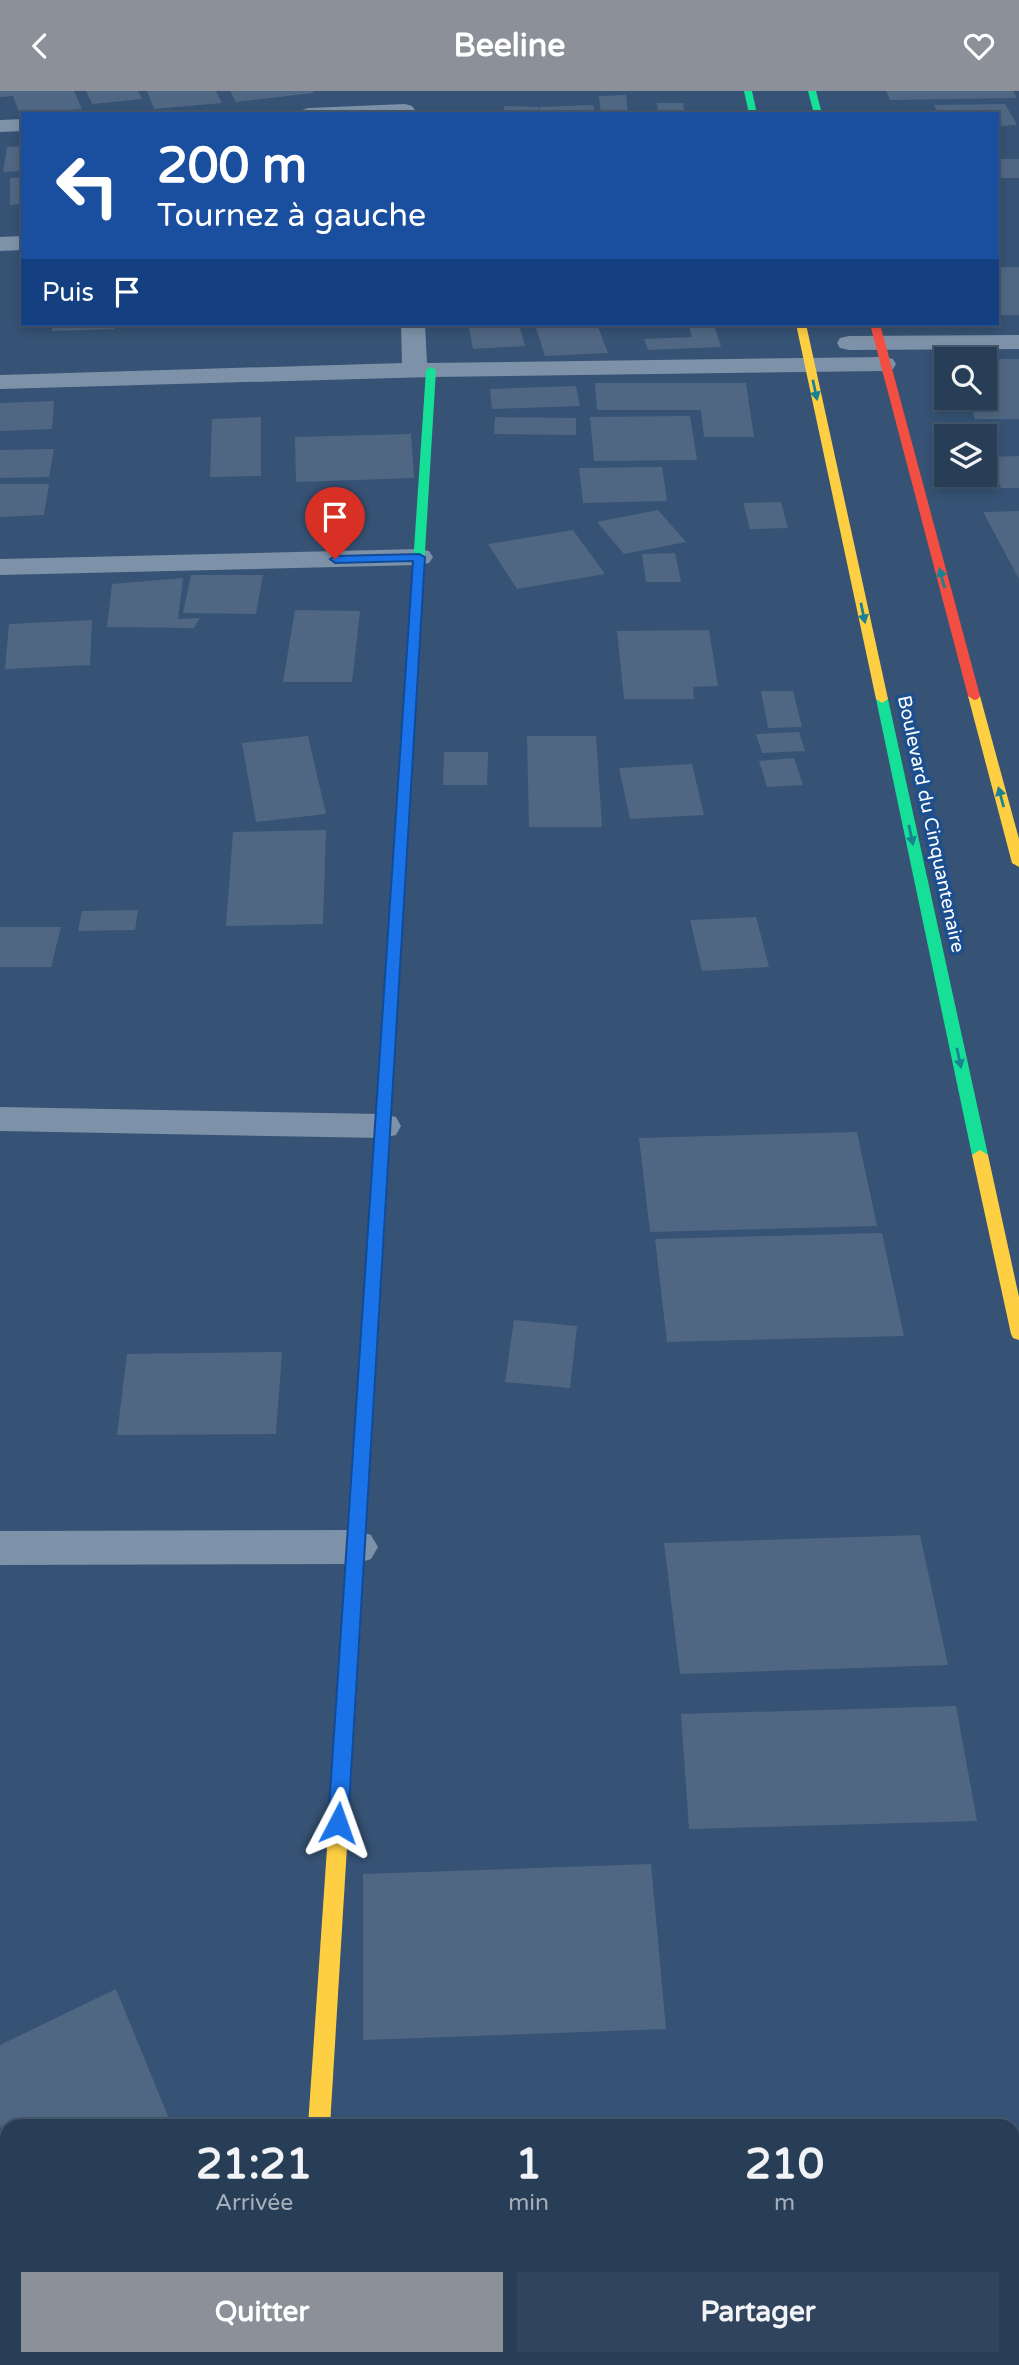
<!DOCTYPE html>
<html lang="fr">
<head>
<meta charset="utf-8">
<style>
	:root { --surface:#283e57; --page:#30455d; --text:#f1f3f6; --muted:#a5aeba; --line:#44576d; --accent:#8c9099 }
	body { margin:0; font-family:"Varela Round",sans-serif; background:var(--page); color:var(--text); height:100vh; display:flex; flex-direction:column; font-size:26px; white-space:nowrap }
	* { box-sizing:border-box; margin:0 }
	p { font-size:23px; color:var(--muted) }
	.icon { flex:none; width:38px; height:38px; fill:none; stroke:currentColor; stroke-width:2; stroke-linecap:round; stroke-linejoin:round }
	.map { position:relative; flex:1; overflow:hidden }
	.details { position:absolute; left:0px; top:2028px; width:1020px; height:247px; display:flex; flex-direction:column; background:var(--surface); border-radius:21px 21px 0 0; box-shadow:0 4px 10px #0003,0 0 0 2px var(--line) }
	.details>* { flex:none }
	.hud { position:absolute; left:21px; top:21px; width:978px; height:214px; border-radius:0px; box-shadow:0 4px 10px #0003,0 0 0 2px var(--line); background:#1a4fa0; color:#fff; overflow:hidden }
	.buttons { position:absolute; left:934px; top:256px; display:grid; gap:14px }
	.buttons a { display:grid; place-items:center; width:63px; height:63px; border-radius:0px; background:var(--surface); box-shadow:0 4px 10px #0003,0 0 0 2px var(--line); font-size:35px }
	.pin { position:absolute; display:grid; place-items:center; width:60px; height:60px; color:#fff; margin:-72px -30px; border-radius:50% 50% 50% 0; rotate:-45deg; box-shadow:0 0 7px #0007 }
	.pin .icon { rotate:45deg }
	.me { position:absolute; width:77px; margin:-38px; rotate:4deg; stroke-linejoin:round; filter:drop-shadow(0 0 5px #0008) }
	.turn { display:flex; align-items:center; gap:24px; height:147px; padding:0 21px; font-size:32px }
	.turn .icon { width:91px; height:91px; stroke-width:2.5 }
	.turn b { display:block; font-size:49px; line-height:60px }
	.then { display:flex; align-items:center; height:66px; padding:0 21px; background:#0003; gap:14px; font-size:26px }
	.eta { display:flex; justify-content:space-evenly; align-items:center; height:119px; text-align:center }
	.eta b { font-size:42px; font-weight:700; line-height:49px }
	.primary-button { display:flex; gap:14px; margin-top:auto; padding:14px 21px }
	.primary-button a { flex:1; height:80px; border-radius:0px; background:var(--accent); color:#fff; font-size:28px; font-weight:700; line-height:80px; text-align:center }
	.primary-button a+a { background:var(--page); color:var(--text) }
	header { display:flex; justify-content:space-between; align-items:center; height:91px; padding:0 21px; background:var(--accent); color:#fff; font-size:32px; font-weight:700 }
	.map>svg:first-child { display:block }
</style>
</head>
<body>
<header><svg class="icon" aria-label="back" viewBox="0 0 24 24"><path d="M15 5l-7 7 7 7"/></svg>Beeline<svg class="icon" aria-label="heart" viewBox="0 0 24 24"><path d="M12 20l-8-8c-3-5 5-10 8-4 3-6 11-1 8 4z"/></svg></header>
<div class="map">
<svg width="1019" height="2274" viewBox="0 0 1019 2274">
	<rect width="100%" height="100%" fill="#365274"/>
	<g fill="#506783">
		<polygon points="0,0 74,0 82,18 20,24 13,5 0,6"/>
		<polygon points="86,0 138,0 142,8 92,13"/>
		<polygon points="147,0 216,0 222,12 154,18"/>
		<polygon points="230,0 313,0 313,2 236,11"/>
		<polygon points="886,0 1013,0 1017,7 890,9"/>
		<polygon points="626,4 628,23 601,23 599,5"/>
		<polygon points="657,12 683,12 685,23 658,23"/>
		<polygon points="1005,13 1017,34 998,35 998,23 938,23 934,14"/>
		<polygon points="593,14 596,23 541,23 539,16"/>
		<polygon points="504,15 539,16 537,23 505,23"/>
		<polygon points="23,55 23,80 3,81 7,56"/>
		<rect x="998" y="68" width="21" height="19"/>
		<polygon points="23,86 23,113 10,114 10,87"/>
		<rect x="998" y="176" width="21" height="48"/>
		<polygon points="53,233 115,233 114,238 52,240"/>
		<polygon points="468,233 519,233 525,255 473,258"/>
		<polygon points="597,233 608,262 545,265 536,237"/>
		<polygon points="688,233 714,233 721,256 648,259 644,248 692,246"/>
		<polygon points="985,268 1019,268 1019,328 975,328 968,306 985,306"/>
		<polygon points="595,292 746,292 754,346 704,346 701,319 597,319"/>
		<polygon points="576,295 580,315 492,318 490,298"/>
		<polygon points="54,310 52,338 0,340 0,312"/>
		<polygon points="690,325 697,369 594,370 590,326"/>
		<polygon points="261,326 261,385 210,386 212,328"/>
		<polygon points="495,326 576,327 576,344 494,343"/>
		<polygon points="411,343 414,387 296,391 295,346"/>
		<polygon points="54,358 49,386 0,387 0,359"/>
		<polygon points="1019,365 1019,397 1001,397 989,366"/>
		<polygon points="662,376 667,410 583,412 579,377"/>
		<polygon points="0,393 49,393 44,424 0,426"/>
		<polygon points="781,411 788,437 750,438 743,412"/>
		<polygon points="658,419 686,451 624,463 597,431"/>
		<polygon points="1019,420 1019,488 983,421"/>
		<polygon points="573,439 605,483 517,498 488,453"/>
		<polygon points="675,462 681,491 646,491 642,463"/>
		<polygon points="191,484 263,484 256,523 183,522"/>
		<polygon points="183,487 178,528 200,527 194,537 107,536 112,493"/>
		<polygon points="295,519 360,520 352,591 283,591"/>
		<polygon points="92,529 90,574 5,578 9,533"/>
		<polygon points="709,539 718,595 693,596 694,608 624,608 617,540"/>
		<polygon points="761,600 793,600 802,636 768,637"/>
		<polygon points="799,641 805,660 762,662 756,643"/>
		<polygon points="308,645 326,723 256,731 242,652"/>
		<polygon points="527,645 596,645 602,736 529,736"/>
		<polygon points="444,661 488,661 487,694 443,694"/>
		<polygon points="794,667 803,694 767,696 759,670"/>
		<polygon points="692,673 704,724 630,728 619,677"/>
		<polygon points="326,739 323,833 226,835 233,741"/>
		<polygon points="138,819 135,839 78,840 82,820"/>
		<polygon points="756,826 769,876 702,880 690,829"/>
		<polygon points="0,836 61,836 51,876 0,876"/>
		<polygon points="857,1041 877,1135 650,1141 639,1047"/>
		<polygon points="882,1142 904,1245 667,1251 655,1148"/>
		<polygon points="514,1229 577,1235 570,1297 505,1291"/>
		<polygon points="282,1261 276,1343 117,1344 127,1263"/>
		<polygon points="920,1444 948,1574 680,1583 664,1452"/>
		<polygon points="956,1615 977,1730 689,1738 681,1623"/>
		<polygon points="651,1773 666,1938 363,1949 363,1783"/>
		<polygon points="116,1898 172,2035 7,2035 7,2053 0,2034 0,1954"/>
	</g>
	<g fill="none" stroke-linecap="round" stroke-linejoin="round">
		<g fill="#7d92a8" fill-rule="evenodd">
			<polygon points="405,13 412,15 415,19 413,23 299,23 302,19 309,17"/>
			<polygon points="23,28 23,40 0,41 0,29"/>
			<polygon points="23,145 23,159 0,160 0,146"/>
			<polygon points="401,233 425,233 427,272 884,266 893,268 896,273 893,278 884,280 431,286 0,298 0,284 402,272"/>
			<polygon points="1019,244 1019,258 849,259 840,257 837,252 840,247 849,245"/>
			<polygon points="419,458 429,460 433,466 429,472 419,474 0,484 0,468"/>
			<polygon points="0,1016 383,1023 396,1026 401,1035 396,1044 383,1047 0,1040"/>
			<polygon points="356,1439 371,1444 378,1456 371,1468 356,1473 0,1474 0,1440"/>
			<polygon points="1019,2080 1019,2134 1013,2135 1013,2081"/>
			<rect x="0" y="2143" width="7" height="56"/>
		</g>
		<g fill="#16e098" fill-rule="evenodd">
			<polygon points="744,0 752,0 757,23 749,23"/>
			<polygon points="808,0 816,0 822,23 814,23"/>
			<polygon points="431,276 436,279 417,593 411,597 405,593 426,279"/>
			<polygon points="882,604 888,608 988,1064 980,1069 972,1064 876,608"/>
			<polygon points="376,1142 384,1148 362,1509 359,1514 353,1516 347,1514 344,1509 368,1148"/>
		</g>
		<g fill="#ffcf43" fill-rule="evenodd">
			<polygon points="796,233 806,233 888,608 882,612 876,608"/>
			<polygon points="974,601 980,605 1019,748 1019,776 1012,772 968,605"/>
			<polygon points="393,873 400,877 384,1148 376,1154 368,1148 386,877"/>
			<polygon points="980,1059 988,1064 1019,1206 1019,1249 1013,1247 1011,1243 972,1064"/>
			<polygon points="353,1502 359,1504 362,1509 330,2035 308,2035 344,1509 347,1504"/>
		</g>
		<g fill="#f24e42" fill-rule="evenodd">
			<polygon points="870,233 880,233 980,605 978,608 974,609 968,605"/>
			<polygon points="411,589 417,593 400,877 393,881 386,877 405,593"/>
		</g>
	</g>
	<defs><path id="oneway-solid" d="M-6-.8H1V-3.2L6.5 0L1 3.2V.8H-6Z" transform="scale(1.75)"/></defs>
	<g fill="#198292">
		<use href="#oneway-solid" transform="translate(815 299) rotate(78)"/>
		<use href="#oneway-solid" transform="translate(942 487) rotate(-105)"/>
		<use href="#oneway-solid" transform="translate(863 522) rotate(78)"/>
		<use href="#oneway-solid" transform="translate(1001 706) rotate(-105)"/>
		<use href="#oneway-solid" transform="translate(911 744) rotate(78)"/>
		<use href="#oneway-solid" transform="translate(959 967) rotate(78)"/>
	</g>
	<polygon fill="#1a73e8" stroke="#114b97" stroke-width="2" points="419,463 425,466 348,1732 345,1738 338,1740 331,1738 328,1732 413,470 335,472 330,468 335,465"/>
	<g text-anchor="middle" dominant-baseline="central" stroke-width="7" stroke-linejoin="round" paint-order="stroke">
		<g font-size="19" fill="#fff" stroke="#1b4f8f">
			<text transform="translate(931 733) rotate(78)">Boulevard du Cinquantenaire</text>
		</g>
	</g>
</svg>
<div class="buttons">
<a><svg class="icon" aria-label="search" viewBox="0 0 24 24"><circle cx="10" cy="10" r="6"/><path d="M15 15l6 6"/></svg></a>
<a><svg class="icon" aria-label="layers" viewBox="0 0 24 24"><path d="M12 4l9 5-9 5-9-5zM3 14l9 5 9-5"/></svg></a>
</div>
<div class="pin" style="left:335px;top:468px;background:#d93025"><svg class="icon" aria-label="arrive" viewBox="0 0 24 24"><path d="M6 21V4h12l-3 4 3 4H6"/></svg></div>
<svg class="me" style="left:338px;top:1732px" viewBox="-20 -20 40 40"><path d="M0-17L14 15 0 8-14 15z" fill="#1a73e8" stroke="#fff" stroke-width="4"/></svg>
<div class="hud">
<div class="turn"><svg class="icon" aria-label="left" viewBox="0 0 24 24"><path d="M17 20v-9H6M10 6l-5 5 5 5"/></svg><div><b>200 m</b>Tournez à gauche</div></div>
<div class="then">Puis<svg class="icon" aria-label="arrive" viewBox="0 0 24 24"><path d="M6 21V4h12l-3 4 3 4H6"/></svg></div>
</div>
<section class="details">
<div class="eta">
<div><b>21:21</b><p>Arrivée</p></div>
<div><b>1</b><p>min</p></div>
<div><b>210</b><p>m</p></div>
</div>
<div class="primary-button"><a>Quitter</a><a>Partager</a></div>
</section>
</div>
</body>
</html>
